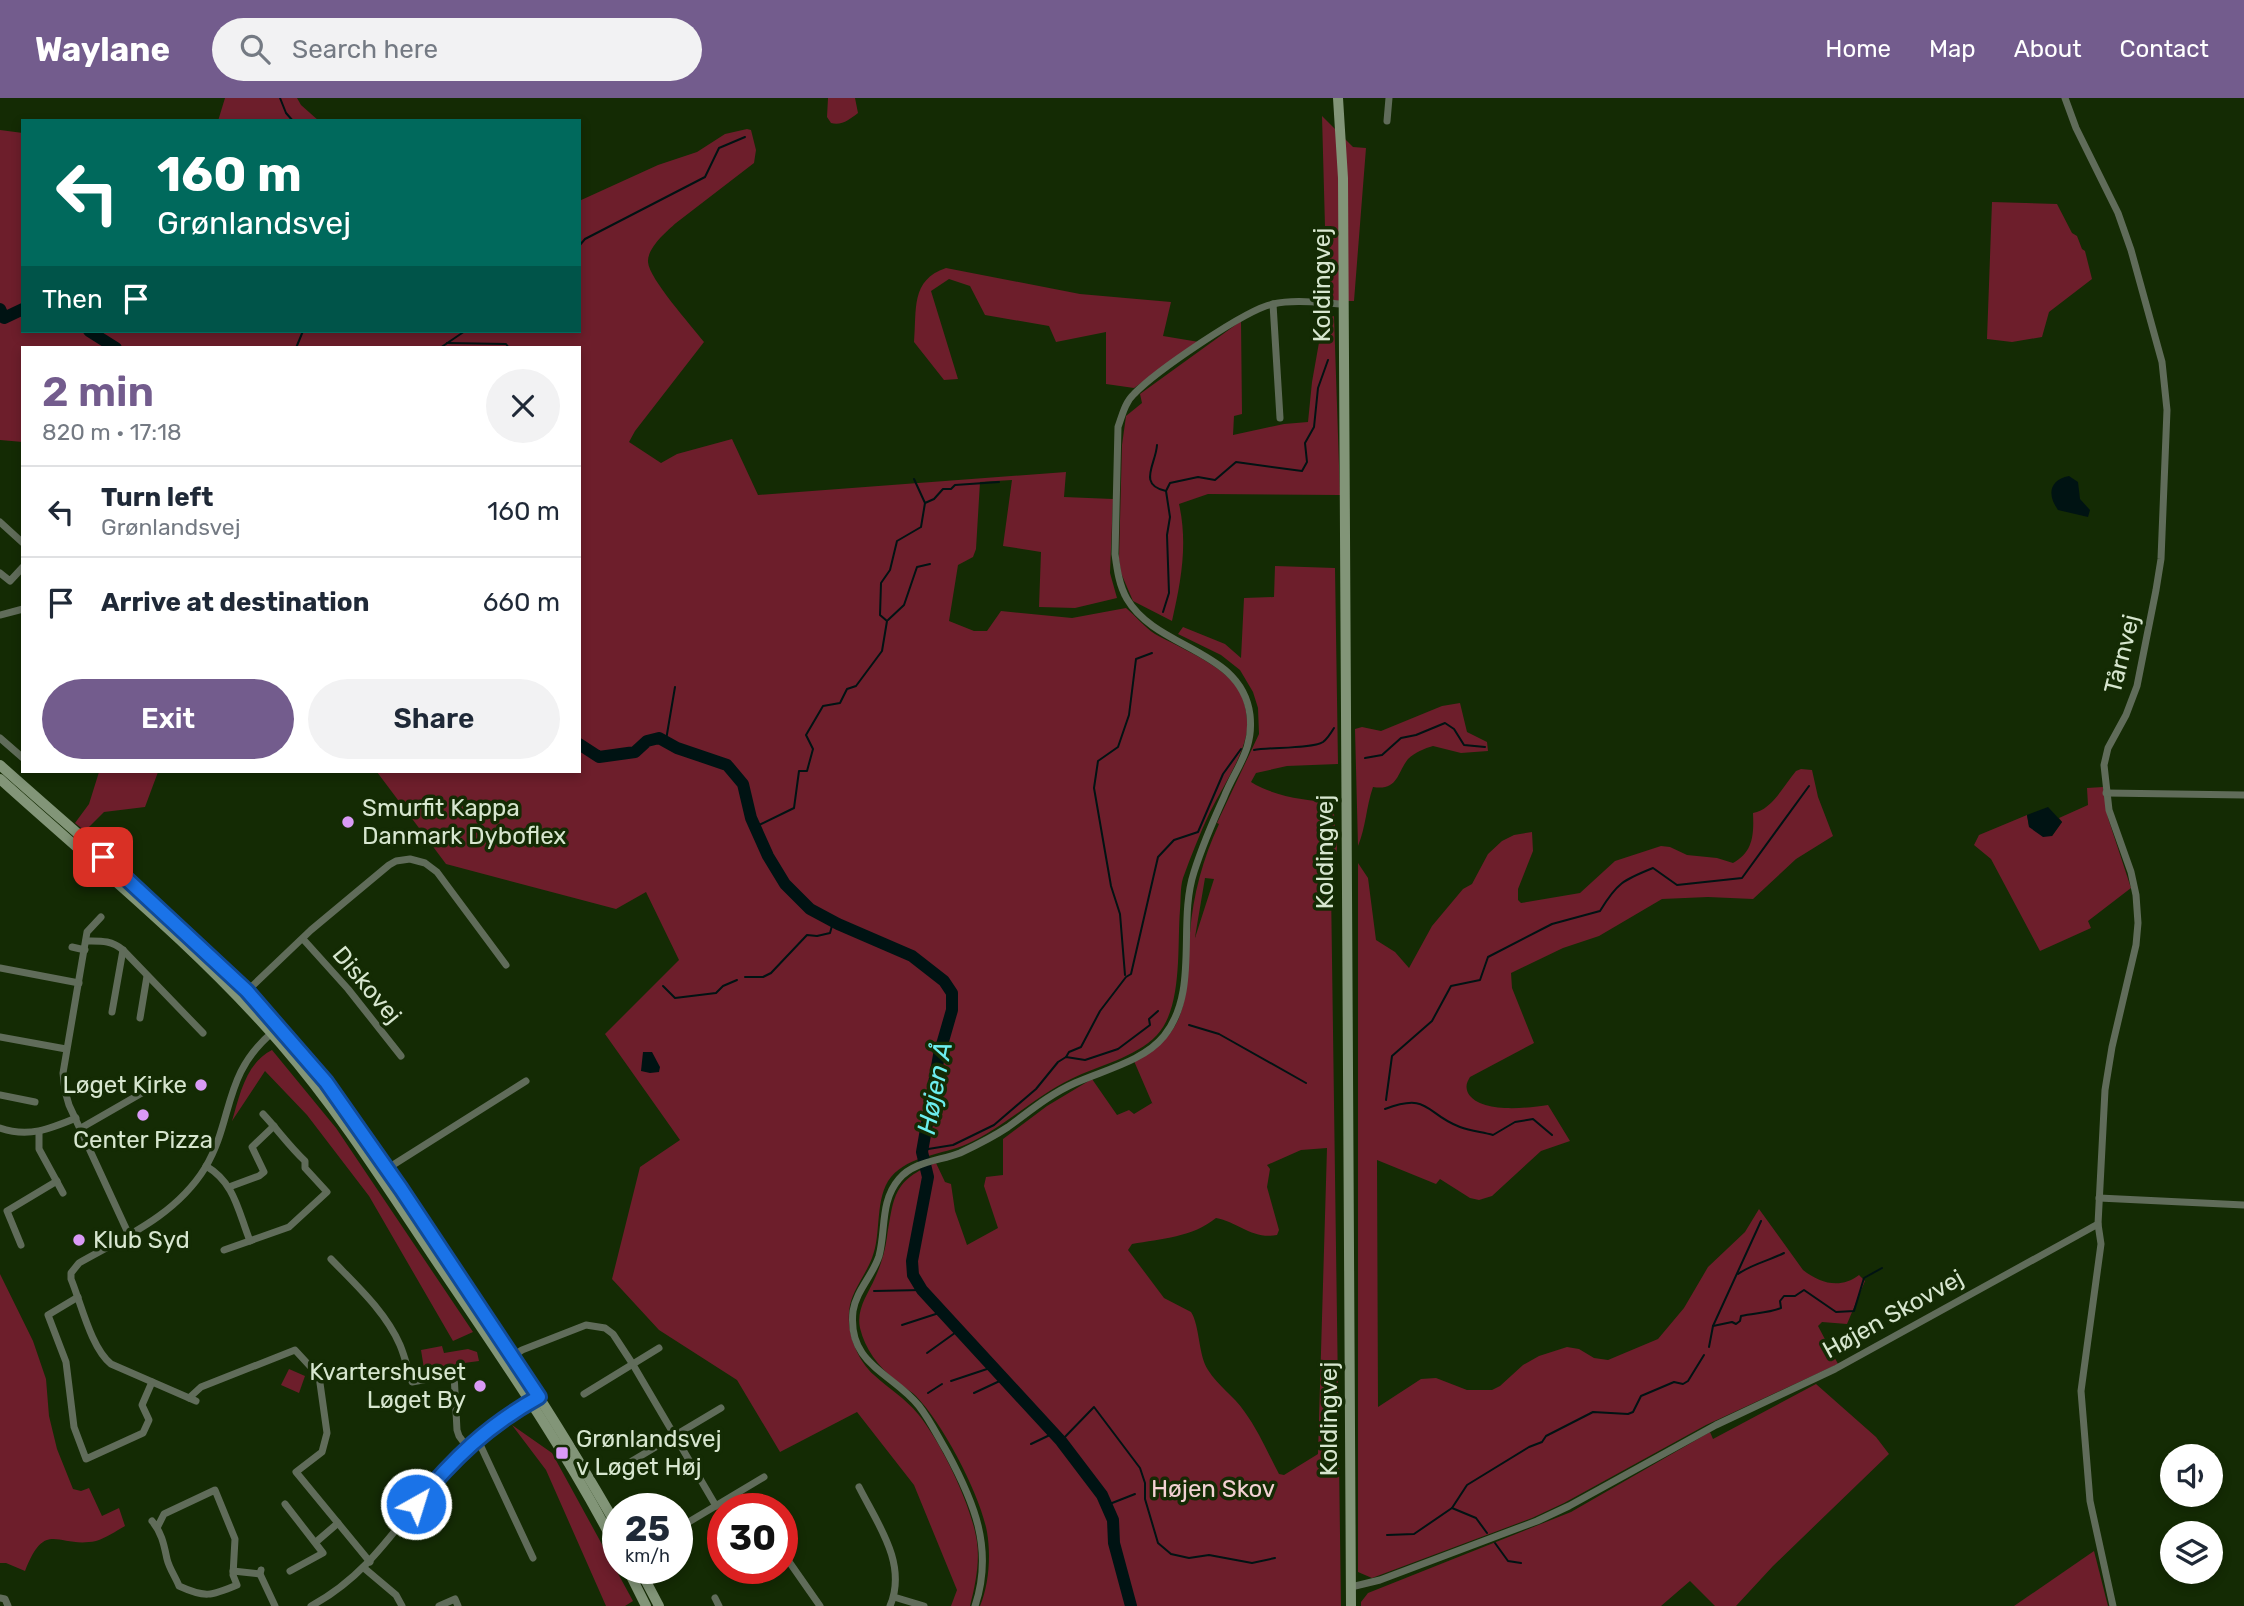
<!DOCTYPE html>
<html lang="en">
<head>
<meta charset="utf-8">
<style>
	:root { --surface:#fff; --page:#f2f2f3; --text:#1f2937; --muted:#747a83; --line:#e0e1e3; --accent:#735c8d }
	body { margin:0; font-family:Rubik,sans-serif; background:var(--page); color:var(--text); height:100vh; display:flex; flex-direction:column; font-size:26px; white-space:nowrap }
	* { box-sizing:border-box; margin:0 }
	p { font-size:23px; color:var(--muted) }
	.icon { flex:none; width:38px; height:38px; fill:none; stroke:currentColor; stroke-width:2; stroke-linecap:round; stroke-linejoin:round }
	.map { position:relative; flex:1; overflow:hidden }
	.sheet { position:absolute; left:21px; top:248px; width:560px; height:427px; display:flex; flex-direction:column; background:var(--surface); border-radius:0px; box-shadow:0 4px 10px #0003 }
	.sheet>* { flex:none }
	.hud { position:absolute; left:21px; top:21px; width:560px; height:214px; border-radius:0px; box-shadow:0 4px 10px #0003; background:#00695c; color:#fff; overflow:hidden }
	.controls { position:absolute; left:2160px; top:1346px; display:grid; gap:14px }
	.controls a { display:grid; place-items:center; width:63px; height:63px; border-radius:50%; background:var(--surface); box-shadow:0 4px 10px #0003; font-size:35px }
	.speed { position:absolute; left:602px; top:1395px; display:flex; gap:14px; font-size:35px; font-weight:700; text-align:center }
	.speed>* { display:grid; place-content:center; width:91px; height:91px; border-radius:50%; background:var(--surface); box-shadow:0 4px 10px #0003; line-height:1 }
	.speed small { font-size:18px; font-weight:400 }
	.speed .limit { border:10px solid #d22; background:#fff; color:#111 }
	.pin { position:absolute; display:grid; place-items:center; width:60px; height:60px; color:#fff; margin:-30px; border-radius:14px; box-shadow:0 4px 10px #0006 }
	.me { position:absolute; width:77px; margin:-38px; rotate:39deg; stroke-linejoin:round; filter:drop-shadow(0 0 5px #0008) }
	.turn { display:flex; align-items:center; gap:24px; height:147px; padding:0 21px; font-size:32px }
	.turn .icon { width:91px; height:91px; stroke-width:2.5 }
	.turn b { display:block; font-size:49px; line-height:60px }
	.then { display:flex; align-items:center; height:66px; padding:0 21px; background:#0003; gap:14px; font-size:26px }
	.round { display:grid; place-items:center; flex:none; width:74px; height:74px; border-radius:37px; background:var(--page) }
	.overview { display:flex; align-items:center; justify-content:space-between; height:119px; padding:0 21px }
	h1 { font-size:42px; font-weight:600; line-height:52px; color:var(--accent) }
	.cta { display:flex; gap:14px; margin-top:auto; padding:14px 21px }
	.cta a { flex:1; height:80px; border-radius:42px; background:var(--accent); color:#fff; font-size:28px; font-weight:600; line-height:80px; text-align:center }
	.cta a+a { background:var(--page); color:var(--text) }
	ul { padding:0; list-style:none }
	li { display:flex; align-items:center; gap:21px; height:91px; padding:0 21px; border-top:2px solid var(--line) }
	li div { flex:1 }
	li b { display:block; font-size:26px }
	li em { font-style:normal }
	header { display:flex; align-items:center; gap:42px; box-sizing:border-box; height:98px; padding:0 35px; background:var(--accent); color:#fff }
	header strong { font-size:33px }
	nav { display:flex; gap:38px; margin-inline-start:auto; font-size:24px }
	.search { width:490px; height:63px; background:var(--page); display:flex; align-items:center; gap:18px; box-sizing:border-box; padding:0 24px; border-radius:38px; color:var(--muted); font-size:26px }
	.map>svg:first-child { display:block }
</style>
</head>
<body>
<header>
<strong>Waylane</strong>
<div class="search"><svg class="icon" aria-label="search" viewBox="0 0 24 24"><circle cx="10" cy="10" r="6"/><path d="M15 15l6 6"/></svg>Search here</div>
<nav><a>Home</a><a>Map</a><a>About</a><a>Contact</a></nav>
</header>
<div class="map">
<svg width="2244" height="1508" viewBox="0 0 2244 1508">
	<rect width="100%" height="100%" fill="#142b04"/>
	<g fill="#6d1e2b" fill-rule="evenodd">
		<polygon points="225,0 297,0 301,7 319,23 218,23"/>
		<path d="M828 0H855L858 15C850 21 842 28 831 25L827 19Z"/>
		<polygon points="1322,18 1353,49 1366,50 1354,203 1327,203"/>
		<path d="M747 31 751 32 756 52 754 65 676 125C667 133 647 150 648 164 649 181 692 228 704 244L635 333 629 344 661 365 677 356 732 341 758 397 1066 374 1064 399 1113 401 1110 475 1117 500 1075 510 1039 509 1041 454 1003 448 1012 382 980 384 976 451 973 459 958 467 949 523 974 533H987L1001 513 1072 520 1126 510C1136 518 1144 529 1155 536 1180 550 1226 568 1240 594 1246 606 1249 625 1246 638 1240 664 1222 690 1210 714 1200 735 1191 758 1183 780 1180 790 1181 802 1180 812 1177 848 1183 909 1157 937 1135 960 1099 967 1071 981 1034 999 1005 1029 967 1046 942 1057 910 1057 891 1079 874 1100 882 1136 872 1160 866 1176 854 1190 850 1207 845 1231 856 1261 874 1277 889 1291 905 1300 918 1316 941 1344 972 1408 977 1444 980 1465 975 1488 970 1508H951L957 1492 914 1387 857 1314 780 1354 737 1282 659 1232 612 1181 640 1069 680 1042 605 936 679 862 646 794 616 811 446 766 377 674H579V250H23V344L0 342V32L23 35V233H579V103L658 67 697 54 725 36Z"/>
		<polygon points="1992,104 2057,106 2072,135 2077,138 2082,151 2085,153 2092,181 2049,214 2042,239 2012,244 1987,241"/>
		<path d="M946 170 1080 196 1171 204 1163 238 1199 244 1134 290 1106 286V234L1056 244 1049 228 985 217 970 188 949 181 931 193 958 281 944 282 914 244C917 212 910 182 946 170Z"/>
		<path d="M1334 218 1340 397 1208 396 1179 406C1188 446 1181 484 1172 523L1133 503 1121 475 1119 461 1122 347 1126 318 1142 305 1140 296 1241 223 1242 316 1234 318 1233 337 1284 326 1308 324 1312 284 1323 222Z"/>
		<path d="M1275 468 1335 470 1338 666 1287 668 1256 675 1251 684C1275 699 1306 702 1333 705L1337 750 1331 789 1341 1508H980C989 1487 991 1457 987 1434 980 1396 943 1326 916 1298 910 1292 901 1288 895 1282 878 1268 865 1251 860 1230 856 1211 868 1196 875 1180 881 1167 885 1153 887 1139 894 1098 893 1082 936 1065L945 1084 951 1086 955 1113 967 1147 998 1130 984 1088 986 1079 1003 1077V1041L1047 1008 1092 981 1117 1017 1129 1012 1134 1016 1152 1005 1153 1007 1134 963C1195 933 1184 892 1190 835 1193 797 1203 760 1219 726L1217 725 1259 636 1258 610 1253 594 1240 572 1221 557 1178 536 1183 529 1225 546 1241 560 1244 500 1274 499ZM1205 780 1214 781 1195 840V839ZM1327 1050 1318 1356 1284 1377 1279 1376C1268 1355 1258 1332 1244 1313 1234 1298 1218 1288 1208 1272 1198 1256 1200 1228 1191 1214L1164 1200 1128 1152 1132 1146C1161 1141 1193 1139 1216 1120 1238 1124 1253 1142 1277 1137L1279 1132 1267 1089 1270 1071 1267 1067 1301 1052Z"/>
		<path d="M1460 605 1467 634 1487 644 1488 653 1461 655 1433 648C1425 650 1414 655 1408 661 1397 675 1398 693 1373 689 1366 709 1366 729 1358 748L1355 631 1362 629 1381 633 1442 608Z"/>
		<path d="M1801 671 1812 672 1818 699 1833 738 1796 761 1753 801 1708 799 1662 801 1599 838 1563 850 1511 875 1512 890 1534 945 1470 979C1467 984 1465 988 1468 995 1480 1016 1528 1010 1548 1007L1570 1043 1541 1053 1492 1098 1479 1102 1470 1100 1440 1081 1436 1086 1377 1062 1378 1309 1421 1281 1436 1280 1467 1292H1492L1500 1288 1523 1267 1539 1258 1567 1249 1579 1251 1594 1260 1608 1262 1658 1241 1684 1210 1708 1169 1745 1134 1759 1111 1803 1172C1821 1186 1841 1191 1859 1177L1865 1183 1847 1226 1822 1224 1818 1228 1838 1266 1706 1327 1564 1405 1532 1420 1372 1480 1358 1474V765L1368 780 1376 842 1395 854 1409 870 1432 828 1463 791 1472 786 1488 756 1502 743 1514 737 1532 734 1533 753 1518 791V802L1521 805 1580 795 1615 763 1661 748 1670 749 1687 757 1717 760 1733 765C1753 754 1754 737 1753 715 1772 712 1784 687 1796 673Z"/>
		<polygon points="99,674 158,674 145,709 104,714 85,733 75,725 89,706"/>
		<polygon points="2103,689 2108,720 2131,790 2088,823 2091,830 2040,853 1991,761 1974,747 1979,737 2027,717 2029,728 2052,738 2062,724 2059,720 2088,707 2087,690"/>
		<path d="M272 952 336 1030 473 1234 453 1243 369 1098 307 1017 265 973 232 1023C240 996 246 965 272 952Z"/>
		<path d="M0 1176 33 1243 46 1281 49 1318 57 1351 73 1391 81 1393 89 1390 102 1418 119 1410 125 1428C116 1433 106 1440 96 1443 57 1451 46 1420 25 1473L6 1465H0Z"/>
		<polygon points="442,1248 444,1255 468,1251 477,1254 479,1263 464,1265 464,1270 425,1277 421,1252"/>
		<polygon points="289,1271 305,1278 299,1295 281,1287"/>
		<polygon points="1816,1286 1876,1339 1889,1356 1773,1468 1736,1508 1715,1508 1690,1483 1661,1508 1361,1508 1361,1504 1368,1495 1571,1414 1710,1334 1713,1341"/>
		<polygon points="512,1327 552,1355 633,1503 625,1508 606,1508 546,1372"/>
		<polygon points="2094,1453 2108,1508 2014,1508"/>
	</g>
	<g fill="#001313">
		<path d="M2069 378 2078 384 2080 401 2090 412 2088 419 2058 412C2047 397 2049 382 2069 378Z"/>
		<polygon points="2048,709 2062,724 2052,738 2043,739 2029,729 2027,717"/>
		<polygon points="643,954 652,954 660,969 659,974 650,975 641,973"/>
	</g>
	<g fill="none" stroke-linecap="round" stroke-linejoin="round">
		<g stroke="#001313" stroke-width="2">
			<polyline points="280,0 286,15 293,23"/>
			<polyline points="579,148 585,141 705,79 719,50 745,39"/>
			<polyline points="0,221 4,220"/>
			<polyline points="447,245 506,246 509,250"/>
			<polyline points="296,250 303,233"/>
			<polyline points="440,250 465,233"/>
			<path d="M1157 347C1156 366 1137 387 1166 393"/>
			<polyline points="914,381 925,405"/>
			<polyline points="1163,514 1169,495 1167,437 1170,419 1166,393 1170,385 1198,379 1215,382 1236,364 1302,373 1307,364 1305,345 1314,329 1318,290 1328,262"/>
			<polyline points="888,522 904,507 917,469 930,466"/>
			<polyline points="666,642 675,589"/>
			<path d="M1254 652C1269 649 1312 651 1323 644 1327 641 1331 635 1334 630"/>
			<polyline points="1365,660 1382,657 1401,640 1416,637 1445,625 1454,631 1464,647 1485,649"/>
			<polyline points="755,729 794,710 799,673 807,673 813,651 806,637 823,608 840,605 847,591 856,588 882,553 887,523 880,517 881,485 890,472 897,443 921,429 925,405 934,401 943,391 951,391 955,387 999,384"/>
			<polyline points="1125,877 1120,816 1111,788 1094,690 1098,663 1118,649 1129,617 1136,561 1152,555"/>
			<polyline points="745,879 763,879 771,875 807,837 817,838 830,835 833,824"/>
			<polyline points="663,888 675,900 716,895 723,888 737,882"/>
			<polyline points="1189,927 1219,936 1306,985"/>
			<polyline points="1066,959 1069,954 1081,949 1100,913 1126,879 1131,876 1158,759 1174,742 1198,734 1223,676 1241,651"/>
			<path d="M1386 1002 1392 958 1432 923 1451 888 1480 882 1488 859 1552 826 1600 813C1617 785 1623 782 1653 770L1677 787 1742 780 1809 688"/>
			<path d="M1385 1011C1430 994 1425 1016 1460 1029 1471 1033 1482 1034 1493 1037L1515 1024 1533 1021 1552 1037"/>
			<polyline points="922,1052 953,1047 994,1027 1036,991 1058,964 1066,959 1085,962 1118,951 1150,927 1149,921 1158,913"/>
			<path d="M1738 1176C1752 1166 1768 1163 1784 1155"/>
			<polyline points="874,1193 922,1192"/>
			<polyline points="902,1227 942,1214"/>
			<path d="M1713 1228 1732 1224 1736 1226 1740 1223 1741 1218C1754 1215 1769 1215 1781 1210L1780 1203 1784 1198H1795L1804 1192 1836 1214 1854 1213 1864 1180 1882 1170"/>
			<polyline points="1709,1249 1713,1228 1761,1123"/>
			<polyline points="927,1255 959,1232"/>
			<polyline points="951,1283 993,1269"/>
			<polyline points="928,1295 942,1286"/>
			<polyline points="974,1295 1004,1281"/>
			<polyline points="1061,1343 1094,1309 1140,1370 1145,1385 1145,1401 1158,1445 1171,1456 1189,1460 1209,1457 1252,1465 1275,1460"/>
			<polyline points="1031,1346 1054,1335"/>
			<polyline points="1107,1407 1135,1396"/>
			<polyline points="1452,1410 1476,1420 1487,1435"/>
			<polyline points="1387,1437 1414,1436 1452,1410 1467,1387 1529,1349 1542,1344 1546,1338 1593,1314 1628,1316 1633,1314 1641,1298 1674,1284 1683,1286 1688,1283 1704,1257"/>
			<polyline points="1495,1445 1508,1463 1521,1465"/>
		</g>
		<g stroke="#001313" stroke-width="12">
			<polyline points="0,211 4,220 23,211"/>
			<polyline points="89,233 116,250"/>
			<polyline points="579,646 599,659 635,654 647,643 659,640 677,650 727,667 743,686 751,720 768,758 785,786 810,811 838,826 912,858 944,883 952,895 952,912 939,957 922,1054 928,1079 912,1163 913,1177 922,1192 1061,1343 1102,1397 1113,1422 1114,1445 1131,1508"/>
		</g>
		<g stroke="#606c5a" stroke-width="7">
			<polyline points="2065,0 2076,30 2118,115 2131,152 2162,264 2167,312 2161,461 2156,492 2137,588 2126,617 2108,650 2104,667 2109,712 2131,774 2136,797 2138,825 2136,847 2112,949 2105,992 2098,1126"/>
			<polyline points="1387,23 1389,0"/>
			<polyline points="1273,206 1280,320"/>
			<polyline points="0,424 23,445"/>
			<polyline points="0,475 10,483 23,469"/>
			<polyline points="0,517 23,511"/>
			<polyline points="0,640 23,660"/>
			<polyline points="2106,695 2244,697"/>
			<polyline points="101,819 87,834 63,975 65,993 69,1007 129,1137"/>
			<polyline points="303,841 348,891 401,958"/>
			<path d="M86 843C101 843 111 842 123 852L203 935"/>
			<polyline points="72,849 85,852"/>
			<polyline points="0,870 79,885"/>
			<polyline points="245,895 311,832 389,767 396,763 410,761 425,765 437,774 506,867"/>
			<polyline points="112,914 123,852"/>
			<polyline points="140,920 147,878"/>
			<polyline points="0,939 66,951"/>
			<polyline points="0,997 35,1004"/>
			<path d="M0 1030C28 1040 50 1031 76 1020"/>
			<polyline points="81,1030 161,984"/>
			<polyline points="39,1034 39,1051 63,1095"/>
			<path d="M206 1068C235 1085 238 1113 250 1143"/>
			<polyline points="385,1072 526,983"/>
			<polyline points="229,1089 259,1078 264,1074 252,1049 274,1028"/>
			<polyline points="2099,1100 2244,1107"/>
			<polyline points="21,1147 7,1113 57,1083"/>
			<path d="M224 1152 289 1129 327 1094 305 1070V1063C289 1048 278 1032 263 1016"/>
			<path d="M331 1161C356 1187 385 1213 400 1247 405 1259 408 1272 412 1284L454 1276 457 1332 459 1338 467 1349"/>
			<polyline points="78,1199 48,1217 66,1264 74,1329 86,1361 143,1335 149,1322 142,1307 152,1284"/>
			<polyline points="510,1260 522,1252 586,1227 605,1230 613,1236 632,1265 716,1408"/>
			<polyline points="584,1296 659,1250"/>
			<polyline points="189,1300 201,1289 295,1252 319,1278 327,1335 322,1354 296,1374 370,1464"/>
			<path d="M196 1303 111 1266C91 1250 81 1205 71 1181V1175L79 1165C125 1139 176 1117 205 1070 234 1022 222 976 273 934"/>
			<polyline points="477,1340 533,1460"/>
			<polyline points="627,1366 721,1310"/>
			<path d="M859 1389C877 1425 908 1466 890 1508"/>
			<polyline points="285,1406 323,1455 290,1473"/>
			<path d="M152 1423C162 1435 164 1447 167 1461 169 1470 176 1480 179 1488 205 1500 211 1498 237 1487L233 1477 235 1441 215 1392 164 1416 157 1430"/>
			<polyline points="677,1431 764,1379"/>
			<polyline points="316,1444 338,1425"/>
			<polyline points="783,1455 820,1508"/>
			<polyline points="364,1470 396,1497 402,1508"/>
			<polyline points="261,1472 260,1476 275,1508"/>
			<polyline points="233,1473 260,1476"/>
			<polyline points="1351,1489 1380,1482 1537,1423 1569,1408 1716,1327 1835,1271 2098,1126 2101,1146 2081,1293 2090,1403 2113,1508"/>
			<polyline points="894,1499 924,1508"/>
			<polyline points="0,1500 5,1501 8,1508"/>
			<polyline points="715,1500 719,1508"/>
			<path d="M311 1508C377 1473 406 1411 456 1359 478 1336 507 1317 534 1302"/>
			<polyline points="439,1508 455,1501 458,1508"/>
			<path d="M975 1508C994 1451 974 1404 947 1354 938 1339 930 1322 919 1308 893 1275 847 1267 853 1213 856 1193 873 1177 879 1158 886 1132 880 1103 899 1081 914 1063 940 1063 960 1055 977 1047 993 1039 1008 1029 1030 1013 1050 996 1075 985 1104 972 1144 963 1164 938 1200 893 1177 826 1194 774 1202 749 1213 723 1224 699 1236 669 1254 652 1250 617 1242 551 1157 552 1127 501 1119 487 1117 471 1115 456L1118 329C1122 318 1125 304 1134 296 1155 274 1246 211 1273 206 1295 201 1321 205 1343 206"/>
		</g>
		<g stroke="#829578" stroke-width="10">
			<polyline points="1338,0 1343,80 1351,1508"/>
			<path d="M0 667C94 751 193 832 278 927 340 997 391 1076 443 1153 504 1244 564 1335 618 1430"/>
			<path d="M0 681C95 767 197 849 281 946 341 1015 390 1094 441 1170 503 1262 567 1354 618 1453"/>
			<polyline points="627,1470 646,1508"/>
			<polyline points="639,1470 659,1508"/>
		</g>
	</g>
	<g fill="none" stroke-linecap="round" stroke-linejoin="round">
		<defs>
			<path id="route" d="M103 759 247 893 326 984 401 1091 539 1299C488 1327 453 1361 416 1406"/>
		</defs>
		<use href="#route" stroke="#114b97" stroke-width="18"/>
		<use href="#route" stroke="#1a73e8" stroke-width="12"/>
	</g>
	<g fill="#da9af6" stroke="#142b04" stroke-width="2.5">
		<circle cx="348" cy="724" r="7"/>
		<circle cx="201" cy="987" r="7"/>
		<circle cx="143" cy="1017" r="7"/>
		<circle cx="79" cy="1142" r="7"/>
		<circle cx="480" cy="1288" r="7"/>
		<rect x="555" y="1348" width="14" height="14" rx="3.5"/>
	</g>
	<g text-anchor="middle" dominant-baseline="central" stroke-width="7" stroke-linejoin="round" paint-order="stroke">
		<g font-size="24" fill="#d7e6cf" stroke="#142b04">
			<text transform="translate(1322 187) rotate(-90)">Koldingvej</text>
			<text transform="translate(2122 556) rotate(-76)">Tårnvej</text>
			<text transform="translate(1325 754) rotate(-90)">Koldingvej</text>
			<text transform="translate(367 887) rotate(50)">Diskovej</text>
			<text transform="translate(1893 1216) rotate(-29)">Højen Skovvej</text>
			<text transform="translate(1329 1321) rotate(-90)">Koldingvej</text>
		</g>
		<g font-size="24" fill="#d7e6cf" stroke="#142b04" text-anchor="start">
			<text x="362" y="710">Smurfit Kappa<tspan x="362" dy="28">Danmark Dyboflex</tspan></text>
			<text x="187" y="987" text-anchor="end">Løget Kirke</text>
			<text x="143" y="1042" text-anchor="middle">Center Pizza</text>
			<text x="93" y="1142">Klub Syd</text>
			<text x="466" y="1274" text-anchor="end">Kvartershuset<tspan x="466" dy="28">Løget By</tspan></text>
			<text x="576" y="1341">Grønlandsvej<tspan x="576" dy="28">v Løget Høj</tspan></text>
		</g>
		<g font-size="24" fill="#f3d1d3" stroke="#142b04">
			<text x="1213" y="1391">Højen Skov</text>
		</g>
		<g font-size="26" font-style="italic" fill="#6ceeee" stroke="#142b04">
			<text transform="translate(935 990) rotate(-79)">Højen Å</text>
		</g>
	</g>
</svg>
<div class="controls">
<a><svg class="icon" aria-label="sound" viewBox="0 0 24 24"><path d="M4 9h4l5-4v14l-5-4H4zM17 9q2 3 0 6"/></svg></a>
<a><svg class="icon" aria-label="layers" viewBox="0 0 24 24"><path d="M12 4l9 5-9 5-9-5zM3 14l9 5 9-5"/></svg></a>
</div>
<div class="speed"><div>25<small>km/h</small></div><div class="limit">30</div></div>
<div class="pin" style="left:103px;top:759px;background:#d93025"><svg class="icon" aria-label="arrive" viewBox="0 0 24 24"><path d="M6 21V4h12l-3 4 3 4H6"/></svg></div>
<svg class="me" style="left:416px;top:1406px" viewBox="-20 -20 40 40"><circle r="17" fill="#1a73e8" stroke="#fff" stroke-width="3"/><path d="M0-11L8 9 0 5-8 9z" fill="#fff"/></svg>
<div class="hud">
<div class="turn"><svg class="icon" aria-label="left" viewBox="0 0 24 24"><path d="M17 20v-9H6M10 6l-5 5 5 5"/></svg><div><b>160 m</b>Grønlandsvej</div></div>
<div class="then">Then<svg class="icon" aria-label="arrive" viewBox="0 0 24 24"><path d="M6 21V4h12l-3 4 3 4H6"/></svg></div>
</div>
<section class="sheet">
<div class="overview"><div><h1>2 min</h1><p>820 m · 17:18</p></div><a class="round"><svg class="icon" aria-label="close" viewBox="0 0 24 24"><path d="M6 6l12 12M18 6L6 18"/></svg></a></div>
<ul>
<li><svg class="icon" aria-label="left" viewBox="0 0 24 24"><path d="M17 20v-9H6M10 6l-5 5 5 5"/></svg><div><b>Turn left</b><p>Grønlandsvej</p></div><em>160 m</em></li>
<li><svg class="icon" aria-label="arrive" viewBox="0 0 24 24"><path d="M6 21V4h12l-3 4 3 4H6"/></svg><div><b>Arrive at destination</b></div><em>660 m</em></li>
</ul>
<div class="cta"><a>Exit</a><a>Share</a></div>
</section>
</div>
</body>
</html>
